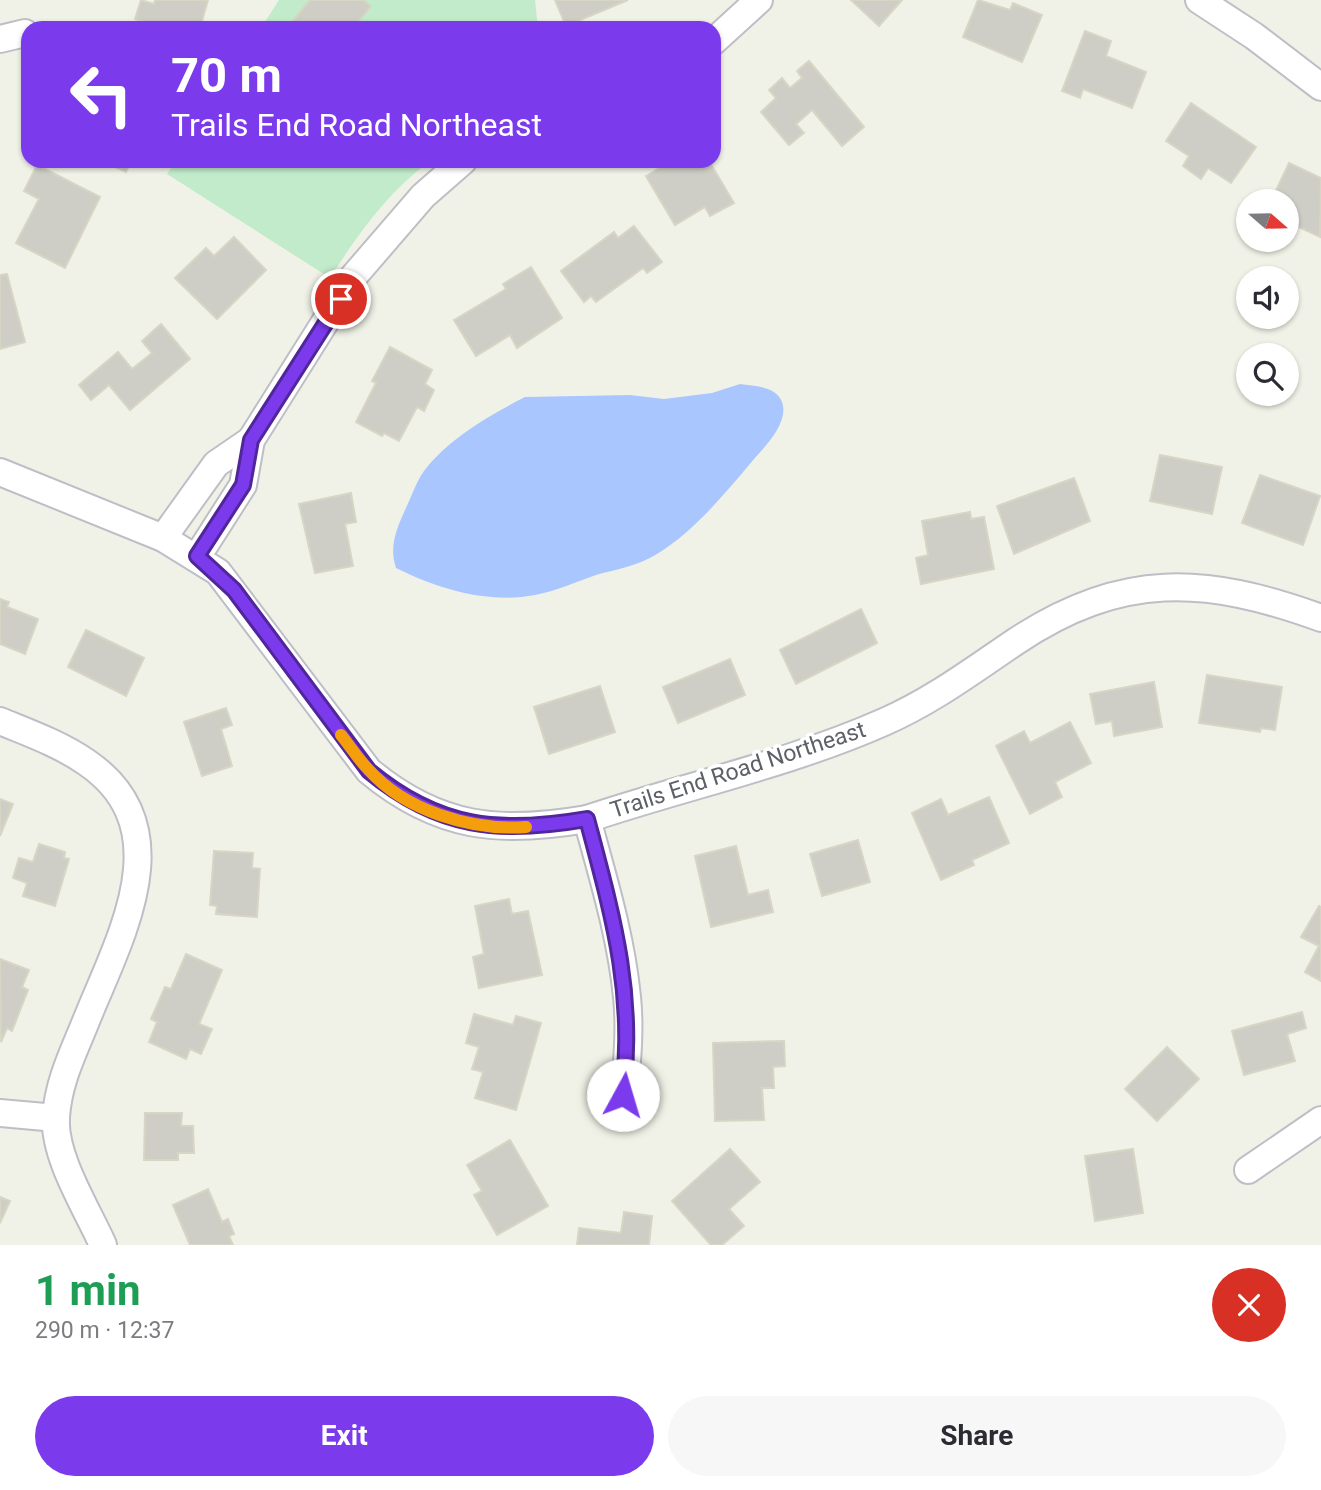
<!DOCTYPE html>
<html lang="en">
<head>
<meta charset="utf-8">
<style>
	:root { --surface:#fff; --page:#f7f7f7; --text:#2b2b33; --muted:#7c7c81; --accent:#7c3aed }
	body { margin:0; font-family:Roboto,sans-serif; background:var(--page); color:var(--text); height:100vh; display:flex; flex-direction:column; font-size:26px; white-space:nowrap }
	* { box-sizing:border-box; margin:0 }
	p { font-size:23px; color:var(--muted) }
	.icon { flex:none; width:38px; height:38px; fill:none; stroke:currentColor; stroke-width:2; stroke-linecap:round; stroke-linejoin:round }
	.map { position:relative; height:1245px; overflow:hidden }
	.details { display:flex; flex-direction:column; background:var(--surface); flex:1 }
	.details>* { flex:none }
	.hud { position:absolute; left:21px; top:21px; width:700px; height:147px; border-radius:21px; box-shadow:0 2px 5px #0004; background:#7c3aed; color:#fff; overflow:hidden }
	.needle { width:46px; rotate:110deg }
	.controls { position:absolute; left:1236px; top:189px; display:grid; gap:14px }
	.controls a { display:grid; place-items:center; width:63px; height:63px; border-radius:50%; background:var(--surface); box-shadow:0 2px 5px #0004; font-size:35px }
	.pin { position:absolute; display:grid; place-items:center; width:60px; height:60px; color:#fff; margin:-30px; border:4px solid #fff; border-radius:50%; box-shadow:0 2px 7px #0007 }
	.me { position:absolute; width:77px; margin:-38px; rotate:6deg; stroke-linejoin:round; filter:drop-shadow(0 0 5px #0008) }
	.turn { display:flex; align-items:center; gap:24px; height:147px; padding:0 35px; font-size:32px }
	.turn .icon { width:91px; height:91px; stroke-width:2.5 }
	.turn b { display:block; font-size:49px; line-height:60px }
	.round { display:grid; place-items:center; flex:none; width:74px; height:74px; border-radius:37px; background:var(--page) }
	.summary { display:flex; align-items:center; justify-content:space-between; height:119px; padding:0 35px }
	h1 { font-size:42px; font-weight:700; line-height:52px; color:#1e9e55 }
	.action { display:flex; gap:14px; margin-top:auto; padding:14px 35px }
	.action a { flex:1; height:80px; border-radius:42px; background:var(--accent); color:#fff; font-size:28px; font-weight:700; line-height:80px; text-align:center }
	.action a+a { background:var(--page); color:var(--text) }
	.map>svg:first-child { display:block }
</style>
</head>
<body>
<div class="map">
<svg width="1321" height="1245" viewBox="0 0 1321 1245">
	<rect width="100%" height="100%" fill="#f1f2e7"/>
	<g fill="#c2ebcb">
		<polygon points="279,0 535,0 538,28 261,28"/>
		<path d="M176 161H430C387 193 358 234 330 278L167 174Z"/>
	</g>
	<path fill="#a9c6ff" d="M740 384C754 386 776 386 782 402 790 424 761 450 749 465 721 498 693 532 657 554 638 566 617 569 596 575 576 582 556 591 535 595 488 604 438 589 396 568 389 547 396 530 405 510 411 498 416 482 424 471 448 439 490 415 525 397L630 395 664 399 712 393Z"/>
	<g fill="#cfcec6" stroke="#d7d6c4" stroke-width="2">
		<polygon points="141,0 154,4 155,0 208,0 200,28 155,28 156,25 135,19"/>
		<polygon points="310,0 363,0 371,6 359,21 368,28 287,28"/>
		<polygon points="555,0 628,0 566,26"/>
		<polygon points="851,0 902,0 879,26"/>
		<polygon points="978,0 1010,10 1013,3 1042,15 1022,62 963,37"/>
		<polygon points="1085,31 1111,41 1106,56 1146,72 1132,108 1083,89 1080,98 1062,91"/>
		<polygon points="809,61 864,127 842,146 812,110 796,124 804,133 789,145 761,112 776,98 769,90 782,78 790,88 802,78 797,71"/>
		<polygon points="1191,103 1256,147 1231,183 1208,168 1201,179 1183,166 1189,156 1166,141"/>
		<polygon points="102,161 131,161 126,172"/>
		<polygon points="672,161 709,161 734,203 710,216 705,207 675,225 646,176"/>
		<polygon points="1289,163 1321,178 1320,237 1286,221 1286,201 1271,201"/>
		<polygon points="37,165 100,197 65,268 16,243 39,199 24,191"/>
		<polygon points="634,226 662,262 647,273 643,268 596,302 591,296 584,302 561,271 614,232 618,238"/>
		<polygon points="234,237 266,270 217,319 175,278 206,248 214,256"/>
		<polygon points="531,267 562,318 517,348 510,335 476,356 454,320 506,289 503,284"/>
		<polygon points="7,274 25,342 0,349 0,275"/>
		<polygon points="161,324 190,359 130,410 109,385 91,400 79,385 118,352 132,369 152,353 142,341"/>
		<polygon points="390,347 432,370 425,384 434,390 424,411 417,407 399,441 384,433 382,436 356,422 376,383 372,381"/>
		<polygon points="1160,455 1222,467 1212,514 1150,501"/>
		<polygon points="1260,475 1320,496 1303,545 1242,523"/>
		<polygon points="1074,478 1090,521 1014,554 997,506"/>
		<polygon points="351,493 356,522 345,524 353,566 315,573 299,504"/>
		<polygon points="970,512 971,519 984,517 994,569 921,584 916,558 928,555 922,521"/>
		<polygon points="0,599 9,602 7,607 38,619 25,654 0,644"/>
		<polygon points="861,609 877,643 796,684 780,650"/>
		<polygon points="86,630 144,658 126,696 68,667"/>
		<polygon points="730,659 745,695 678,723 663,687"/>
		<polygon points="1207,675 1282,687 1275,730 1261,728 1260,732 1199,723"/>
		<polygon points="1154,682 1162,727 1114,736 1112,721 1096,724 1090,694"/>
		<polygon points="600,686 615,732 549,754 534,707"/>
		<polygon points="226,708 232,725 221,729 232,766 202,776 184,722"/>
		<polygon points="1070,722 1091,763 1055,782 1062,797 1030,814 996,746 1024,731 1030,743"/>
		<polygon points="989,797 1009,843 972,860 974,865 941,880 912,813 941,799 948,815"/>
		<polygon points="0,799 13,804 0,836"/>
		<polygon points="858,840 870,882 822,896 810,854"/>
		<polygon points="39,844 65,852 64,858 69,859 55,906 23,896 27,883 13,878 19,858 33,862"/>
		<polygon points="736,846 748,895 768,890 773,912 711,927 695,856"/>
		<polygon points="214,851 253,853 252,868 260,869 257,917 216,914 217,906 210,905"/>
		<polygon points="509,899 512,914 528,911 542,975 479,988 473,957 484,954 475,906"/>
		<polygon points="1319,906 1321,907 1321,981 1305,972 1319,946 1301,937"/>
		<polygon points="186,954 222,970 199,1024 212,1029 201,1054 190,1049 186,1059 149,1042 157,1022 151,1019 165,987 171,989"/>
		<polygon points="0,959 29,970 22,987 28,990 12,1031 7,1028 1,1042"/>
		<polygon points="1302,1012 1306,1028 1287,1034 1295,1061 1244,1075 1232,1031"/>
		<polygon points="474,1014 513,1025 516,1016 541,1023 516,1110 475,1098 483,1072 472,1069 479,1047 466,1043"/>
		<polygon points="784,1041 785,1066 773,1067 774,1088 762,1088 764,1120 715,1121 713,1043"/>
		<polygon points="1167,1047 1199,1079 1157,1121 1125,1089"/>
		<polygon points="145,1113 182,1113 181,1126 193,1126 194,1153 178,1153 178,1160 144,1160"/>
		<polygon points="510,1140 548,1206 497,1235 474,1195 482,1191 467,1165"/>
		<polygon points="730,1149 760,1182 729,1209 744,1226 722,1245 711,1245 672,1201"/>
		<polygon points="1133,1149 1143,1213 1095,1221 1085,1156"/>
		<polygon points="208,1189 222,1222 228,1219 234,1234 229,1236 233,1245 190,1245 173,1205"/>
		<polygon points="0,1197 10,1201 0,1223"/>
		<polygon points="624,1212 652,1216 649,1245 577,1245 579,1228 621,1233"/>
	</g>
	<g fill="none" stroke-linecap="round" stroke-linejoin="round">
		<defs>
			<g id="street">
				<polyline points="1199,0 1254,36 1321,87"/>
				<polyline points="0,39 25,33"/>
				<polyline points="714,41 759,0"/>
				<path d="M0 472 163 538 218 572 369 771C439 829 500 834 587 819 685 786 789 764 884 722 932 701 972 671 1015 642 1121 571 1205 576 1321 618"/>
				<polyline points="163,538 216,464 251,440"/>
				<polyline points="197,557 243,485 251,440 354,276 423,196 463,161"/>
				<path d="M0 721C29 733 60 744 86 762 185 829 117 942 84 1026 72 1055 58 1084 56 1117 53 1156 87 1209 103 1245"/>
				<path d="M587 819C603 878 621 936 627 997 631 1036 626 1076 621 1115"/>
				<polyline points="0,1113 56,1118"/>
				<polyline points="1248,1170 1321,1120"/>
			</g>
		</defs>
		<use href="#street" stroke="#bebfc6" stroke-width="30"/>
		<use href="#street" stroke="#fff" stroke-width="26"/>
	</g>
	<g fill="none" stroke-linecap="round" stroke-linejoin="round">
		<defs>
			<path id="route" d="M341 299 251 440 243 485 197 556 234 590 369 771C439 829 500 834 587 819 613 917 635 992 623 1095"/>
		</defs>
		<use href="#route" stroke="#51269a" stroke-width="18"/>
		<use href="#route" stroke="#7c3aed" stroke-width="12"/>
		<path stroke="#f59e0b" stroke-width="12" d="M341 735C350 746 358 759 368 769 405 811 472 831 526 827"/>
	</g>
	<g text-anchor="middle" dominant-baseline="central" stroke-width="7" stroke-linejoin="round" paint-order="stroke">
		<g font-size="23" fill="#5e6068" stroke="#fff">
			<text transform="translate(738 770) rotate(-18)">Trails End Road Northeast</text>
		</g>
	</g>
</svg>
<div class="controls">
<a><svg class="needle" viewBox="-14 -14 28 28"><path d="M0-13l5 13h-10z" fill="#e53935"/><path d="M0 13l5-13h-10z" fill="#7c7c81"/></svg></a>
<a><svg class="icon" aria-label="sound" viewBox="0 0 24 24"><path d="M4 9h4l5-4v14l-5-4H4zM17 9q2 3 0 6"/></svg></a>
<a><svg class="icon" aria-label="search" viewBox="0 0 24 24"><circle cx="10" cy="10" r="6"/><path d="M15 15l6 6"/></svg></a>
</div>
<div class="pin" style="left:341px;top:299px;background:#d93025"><svg class="icon" aria-label="arrive" viewBox="0 0 24 24"><path d="M6 21V4h12l-3 4 3 4H6"/></svg></div>
<svg class="me" style="left:623px;top:1095px" viewBox="-20 -20 40 40"><circle r="19" fill="#fff"/><path d="M0-13L10 11 0 6-10 11z" fill="#7c3aed"/></svg>
<div class="hud">
<div class="turn"><svg class="icon" aria-label="left" viewBox="0 0 24 24"><path d="M17 20v-9H6M10 6l-5 5 5 5"/></svg><div><b>70 m</b>Trails End Road Northeast</div></div>
</div>
</div>
<section class="details">
<div class="summary"><div><h1>1 min</h1><p>290 m · 12:37</p></div><a class="round" style="background:#d93025;color:#fff"><svg class="icon" aria-label="close" viewBox="0 0 24 24"><path d="M6 6l12 12M18 6L6 18"/></svg></a></div>
<div class="action"><a>Exit</a><a>Share</a></div>
</section>
</body>
</html>
